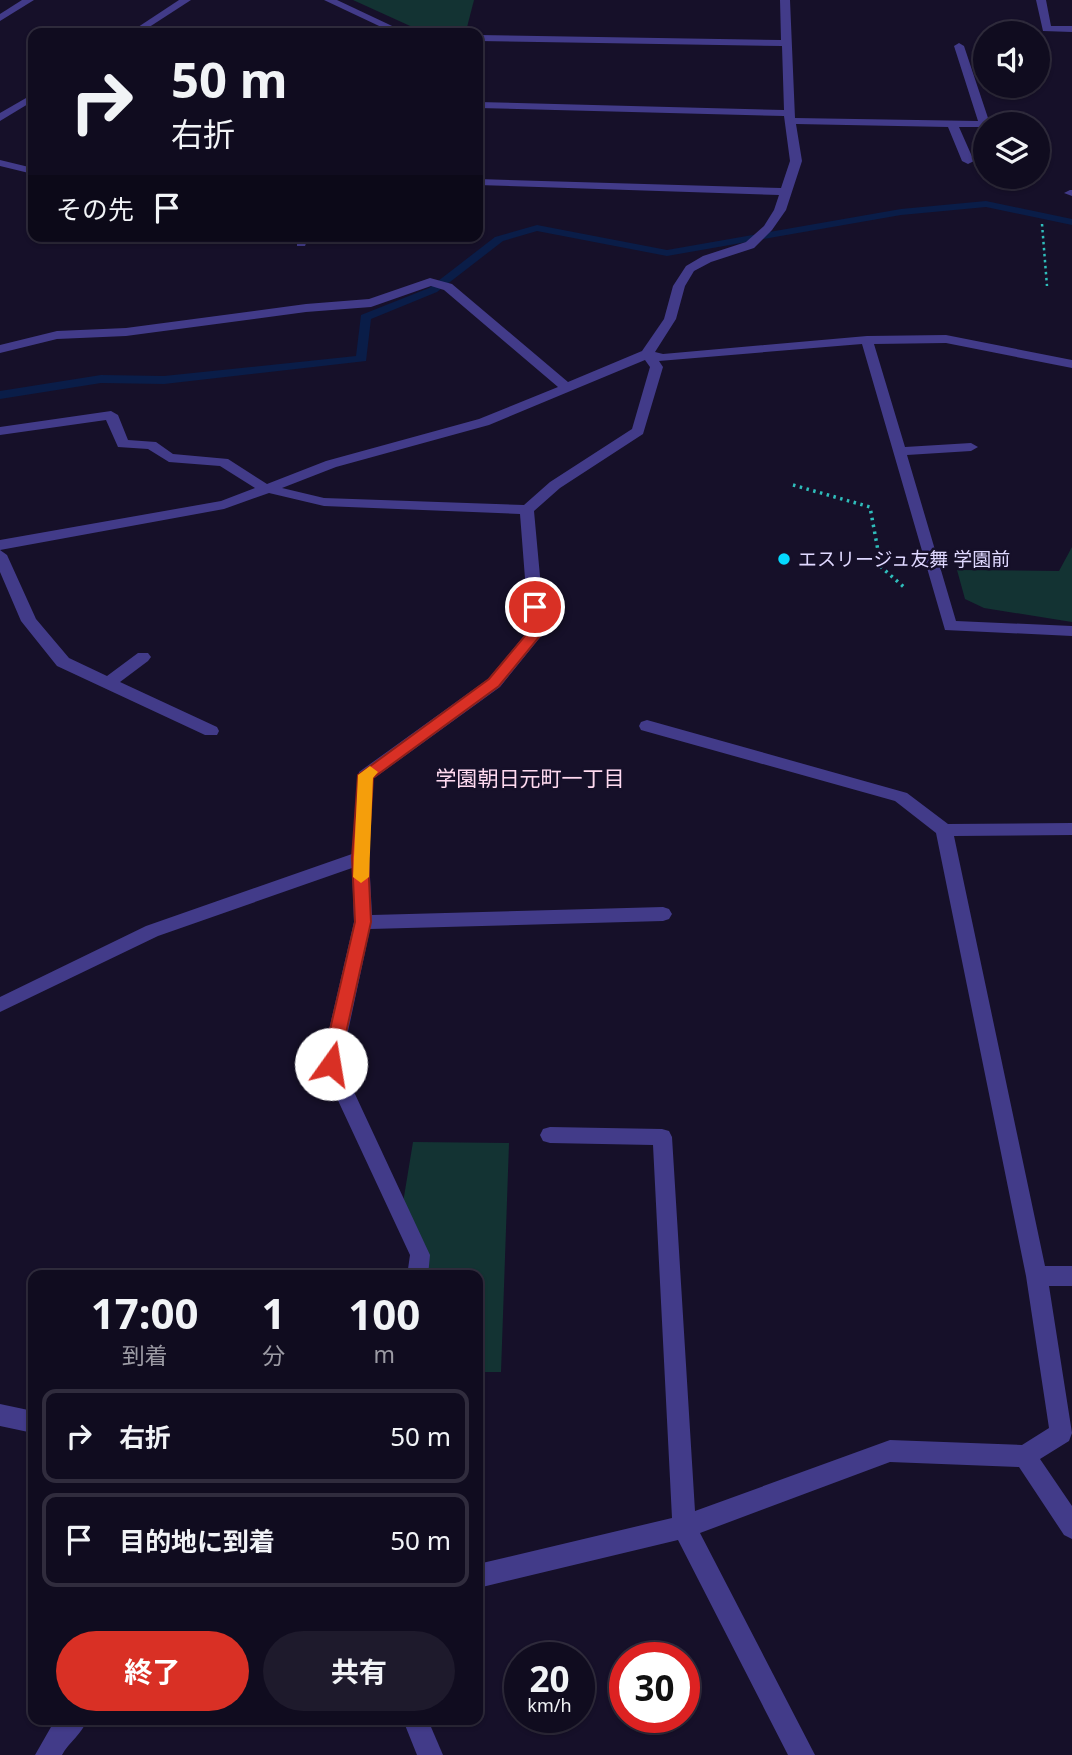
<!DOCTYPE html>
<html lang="ja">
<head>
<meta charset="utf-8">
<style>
	:root { --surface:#100c1f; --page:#1e1a2c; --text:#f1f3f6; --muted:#9c9ba4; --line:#302c3d; --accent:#d93025 }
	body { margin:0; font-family:"Noto Sans","Noto Sans JP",sans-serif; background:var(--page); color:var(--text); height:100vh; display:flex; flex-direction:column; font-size:26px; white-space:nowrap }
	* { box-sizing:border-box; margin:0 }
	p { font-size:23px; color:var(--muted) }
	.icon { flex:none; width:38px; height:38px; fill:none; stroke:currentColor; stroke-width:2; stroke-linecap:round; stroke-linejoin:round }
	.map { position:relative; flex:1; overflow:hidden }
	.panel { position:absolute; left:28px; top:1270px; width:455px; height:455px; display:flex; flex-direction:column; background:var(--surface); border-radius:14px; box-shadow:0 2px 5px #0004,0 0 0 2px var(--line) }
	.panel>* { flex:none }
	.hud { position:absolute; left:28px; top:28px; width:455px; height:214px; border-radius:14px; box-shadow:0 2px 5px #0004,0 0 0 2px var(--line); background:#100c1f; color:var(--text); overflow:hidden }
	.fabs { position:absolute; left:973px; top:21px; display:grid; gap:14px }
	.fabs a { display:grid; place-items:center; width:77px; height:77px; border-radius:50%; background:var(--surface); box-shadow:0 2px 5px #0004,0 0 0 2px var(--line); font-size:35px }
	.speed { position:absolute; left:504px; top:1642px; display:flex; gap:14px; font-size:35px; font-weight:700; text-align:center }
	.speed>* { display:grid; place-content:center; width:91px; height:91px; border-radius:50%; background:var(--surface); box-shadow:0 2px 5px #0004,0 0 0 2px var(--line); line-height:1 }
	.speed small { font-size:18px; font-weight:400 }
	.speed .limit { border:10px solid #d22; background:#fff; color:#111 }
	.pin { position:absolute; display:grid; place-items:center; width:60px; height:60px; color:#fff; margin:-30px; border:4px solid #fff; border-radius:50%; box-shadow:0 2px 7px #0007 }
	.me { position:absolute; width:77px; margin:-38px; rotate:13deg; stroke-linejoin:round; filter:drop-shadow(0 0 5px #0008) }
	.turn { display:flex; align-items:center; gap:24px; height:147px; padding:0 28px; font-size:32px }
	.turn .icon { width:91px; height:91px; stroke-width:2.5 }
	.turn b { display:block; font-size:49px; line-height:60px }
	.then { display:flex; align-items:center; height:66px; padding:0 28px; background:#0003; gap:14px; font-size:26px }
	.eta { display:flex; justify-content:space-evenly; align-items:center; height:119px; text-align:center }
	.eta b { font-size:42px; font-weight:700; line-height:49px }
	.action { display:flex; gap:14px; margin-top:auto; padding:14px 28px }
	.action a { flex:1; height:80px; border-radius:42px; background:var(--accent); color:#fff; font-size:28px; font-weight:700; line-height:80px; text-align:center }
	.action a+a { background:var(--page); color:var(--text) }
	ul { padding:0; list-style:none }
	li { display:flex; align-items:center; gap:21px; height:94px; margin:0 14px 10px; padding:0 14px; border:4px solid var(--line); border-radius:14px }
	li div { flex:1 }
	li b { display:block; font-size:26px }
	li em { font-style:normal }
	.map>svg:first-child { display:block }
</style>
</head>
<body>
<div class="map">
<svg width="1072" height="1755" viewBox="0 0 1072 1755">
	<rect width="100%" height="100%" fill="#161029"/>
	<g fill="#133333">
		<polygon points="353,0 474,0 466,31 419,30"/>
		<polygon points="1072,547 1072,622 984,608 965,599 957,570 1059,571"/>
		<polygon points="413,1142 509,1143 501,1372 478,1372 478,1276 422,1276 401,1215"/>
	</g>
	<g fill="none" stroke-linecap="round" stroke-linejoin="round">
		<polygon fill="#0a1d48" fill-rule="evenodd" points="986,201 1072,219 1072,225 986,207 901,215 667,256 537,231 503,241 437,292 371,319 366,361 164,384 101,383 0,399 0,391 101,375 164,376 356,356 361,315 429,288 495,237 537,225 667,250 901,209"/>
		<polyline stroke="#2fbdbb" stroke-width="2.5" stroke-dasharray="2.5 3.5" stroke-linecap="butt" points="1042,224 1047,286"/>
		<polyline stroke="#2fbdbb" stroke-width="3.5" stroke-dasharray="2.5 4.5" stroke-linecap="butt" points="793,485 870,507 881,567 905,588"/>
		<g fill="#423b89" fill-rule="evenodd">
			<polygon points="22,0 34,0 0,21 0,14"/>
			<polygon points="179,0 191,0 140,33 129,33"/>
			<polygon points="324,0 337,0 407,33 394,33"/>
			<path d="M780 0H790L795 118 978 121 954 46 959 43 964 46 990 124H985V127H959L974 161 968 164 962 161 948 127 796 124 802 161 786 210 772 230 754 248 711 262 694 271 685 286 676 319 655 352 663 354 867 336 946 335 1072 360V368L946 343 874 344 905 447 971 443 978 447 971 451 907 455 956 621 1072 626V636L945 630 862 344 659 361 663 367 643 434 560 488 534 511 545 631 542 635 500 687 373 779 369 858 372 915 663 907 669 909 672 914 669 919 663 921 370 929 341 1064 430 1255 428 1276H407L410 1255 321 1064 354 922 352 868 158 936 0 1012V997L146 926 352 854 359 772 488 679 529 630 520 514 324 506 269 493 224 509 0 550V540L221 501 255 488 220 466 169 462 148 449 118 447 106 420 0 435V427L111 411 118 415 128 440 156 442 173 454 228 459 267 484 326 461 479 419 558 387 444 290 431 286 371 307 306 312 126 336 57 339 0 353V345L57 331 126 328 306 304 369 299 430 278 452 284 568 382 642 351 664 319 673 286 686 266 703 256 746 242 764 226 774 210 779 195 478 185V179L781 188 790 161 784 116 478 108V102L784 110 782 46 478 41V35L781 40ZM645 360 650 367 632 429 550 482 524 505 324 498 282 488 336 467 489 425Z"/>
			<polygon points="1036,0 1046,0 1051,26 1072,26 1072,32 1043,31"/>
			<polygon points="33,94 33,101 0,121 0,113"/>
			<polygon points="0,160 33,168 33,174 0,166"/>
			<polygon points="1070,190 1072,190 1072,196 1064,193"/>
			<polygon points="297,236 309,236 305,246 297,246"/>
			<polygon points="0,550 7,555 36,619 69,658 107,676 138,653 148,653 151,657 148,661 120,682 217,727 219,731 217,735 205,735 57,666 21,621 0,572"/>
			<polygon points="647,720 907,793 948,824 1072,823 1072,835 954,836 1045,1266 1072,1266 1072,1286 1049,1286 1072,1433 1069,1441 1040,1459 1072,1506 1072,1539 1064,1535 1019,1467 890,1462 700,1533 815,1755 788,1755 678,1540 478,1588 478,1564 672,1518 653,1145 550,1143 543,1141 540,1135 543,1129 550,1127 662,1129 669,1131 672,1137 695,1511 890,1440 1022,1445 1049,1428 1026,1276 936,833 895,801 641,730 639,726 641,722"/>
			<polygon points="0,1404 33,1411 33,1433 0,1426"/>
			<path d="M55 1720H87C82 1734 69 1742 62 1755H35Z"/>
			<polygon points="403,1720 428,1720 443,1755 417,1755"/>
		</g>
	</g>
	<polygon fill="#d93025" stroke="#8d1f18" stroke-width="2" points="535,602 542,607 544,631 499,686 373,778 368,858 371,922 339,1064 337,1069 325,1069 322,1064 355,922 352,858 358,775 489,679 530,630 528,607"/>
	<polygon fill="#f59e0b" points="370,766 378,772 373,778 369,877 361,883 353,877 358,775"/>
	<circle fill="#04d9ff" stroke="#161029" stroke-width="2.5" cx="784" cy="559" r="7"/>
	<g text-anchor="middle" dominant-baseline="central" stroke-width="5" stroke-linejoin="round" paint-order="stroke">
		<g font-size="19" fill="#dfd8ff" stroke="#161029" text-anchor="start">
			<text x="798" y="559">エスリージュ友舞 学園前</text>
		</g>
		<g font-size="21" fill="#ffdaf0" stroke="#161029">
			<text x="530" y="778">学園朝日元町一丁目</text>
		</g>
	</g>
</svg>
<div class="fabs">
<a><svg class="icon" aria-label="sound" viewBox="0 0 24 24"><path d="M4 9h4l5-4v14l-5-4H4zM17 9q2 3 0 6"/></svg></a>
<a><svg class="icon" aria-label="layers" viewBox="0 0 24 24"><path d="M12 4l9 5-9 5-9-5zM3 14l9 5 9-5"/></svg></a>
</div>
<div class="speed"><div>20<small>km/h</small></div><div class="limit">30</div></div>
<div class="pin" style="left:535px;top:607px;background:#d93025"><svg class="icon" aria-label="arrive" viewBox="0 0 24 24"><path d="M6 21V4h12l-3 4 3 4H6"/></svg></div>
<svg class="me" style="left:331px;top:1064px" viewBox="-20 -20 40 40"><circle r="19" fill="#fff"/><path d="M0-13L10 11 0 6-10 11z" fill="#d93025"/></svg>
<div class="hud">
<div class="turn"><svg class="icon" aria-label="right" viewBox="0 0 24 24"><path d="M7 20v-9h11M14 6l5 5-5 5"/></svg><div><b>50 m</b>右折</div></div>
<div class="then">その先<svg class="icon" aria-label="arrive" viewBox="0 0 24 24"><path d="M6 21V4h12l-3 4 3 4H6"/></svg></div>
</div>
<section class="panel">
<div class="eta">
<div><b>17:00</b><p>到着</p></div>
<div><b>1</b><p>分</p></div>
<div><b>100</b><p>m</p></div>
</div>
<ul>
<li><svg class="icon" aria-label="right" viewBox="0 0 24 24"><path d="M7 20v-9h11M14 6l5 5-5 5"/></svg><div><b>右折</b></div><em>50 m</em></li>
<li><svg class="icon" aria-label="arrive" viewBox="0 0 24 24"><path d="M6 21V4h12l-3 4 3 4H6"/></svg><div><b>目的地に到着</b></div><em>50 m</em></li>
</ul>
<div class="action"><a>終了</a><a>共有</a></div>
</section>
</div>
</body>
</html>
